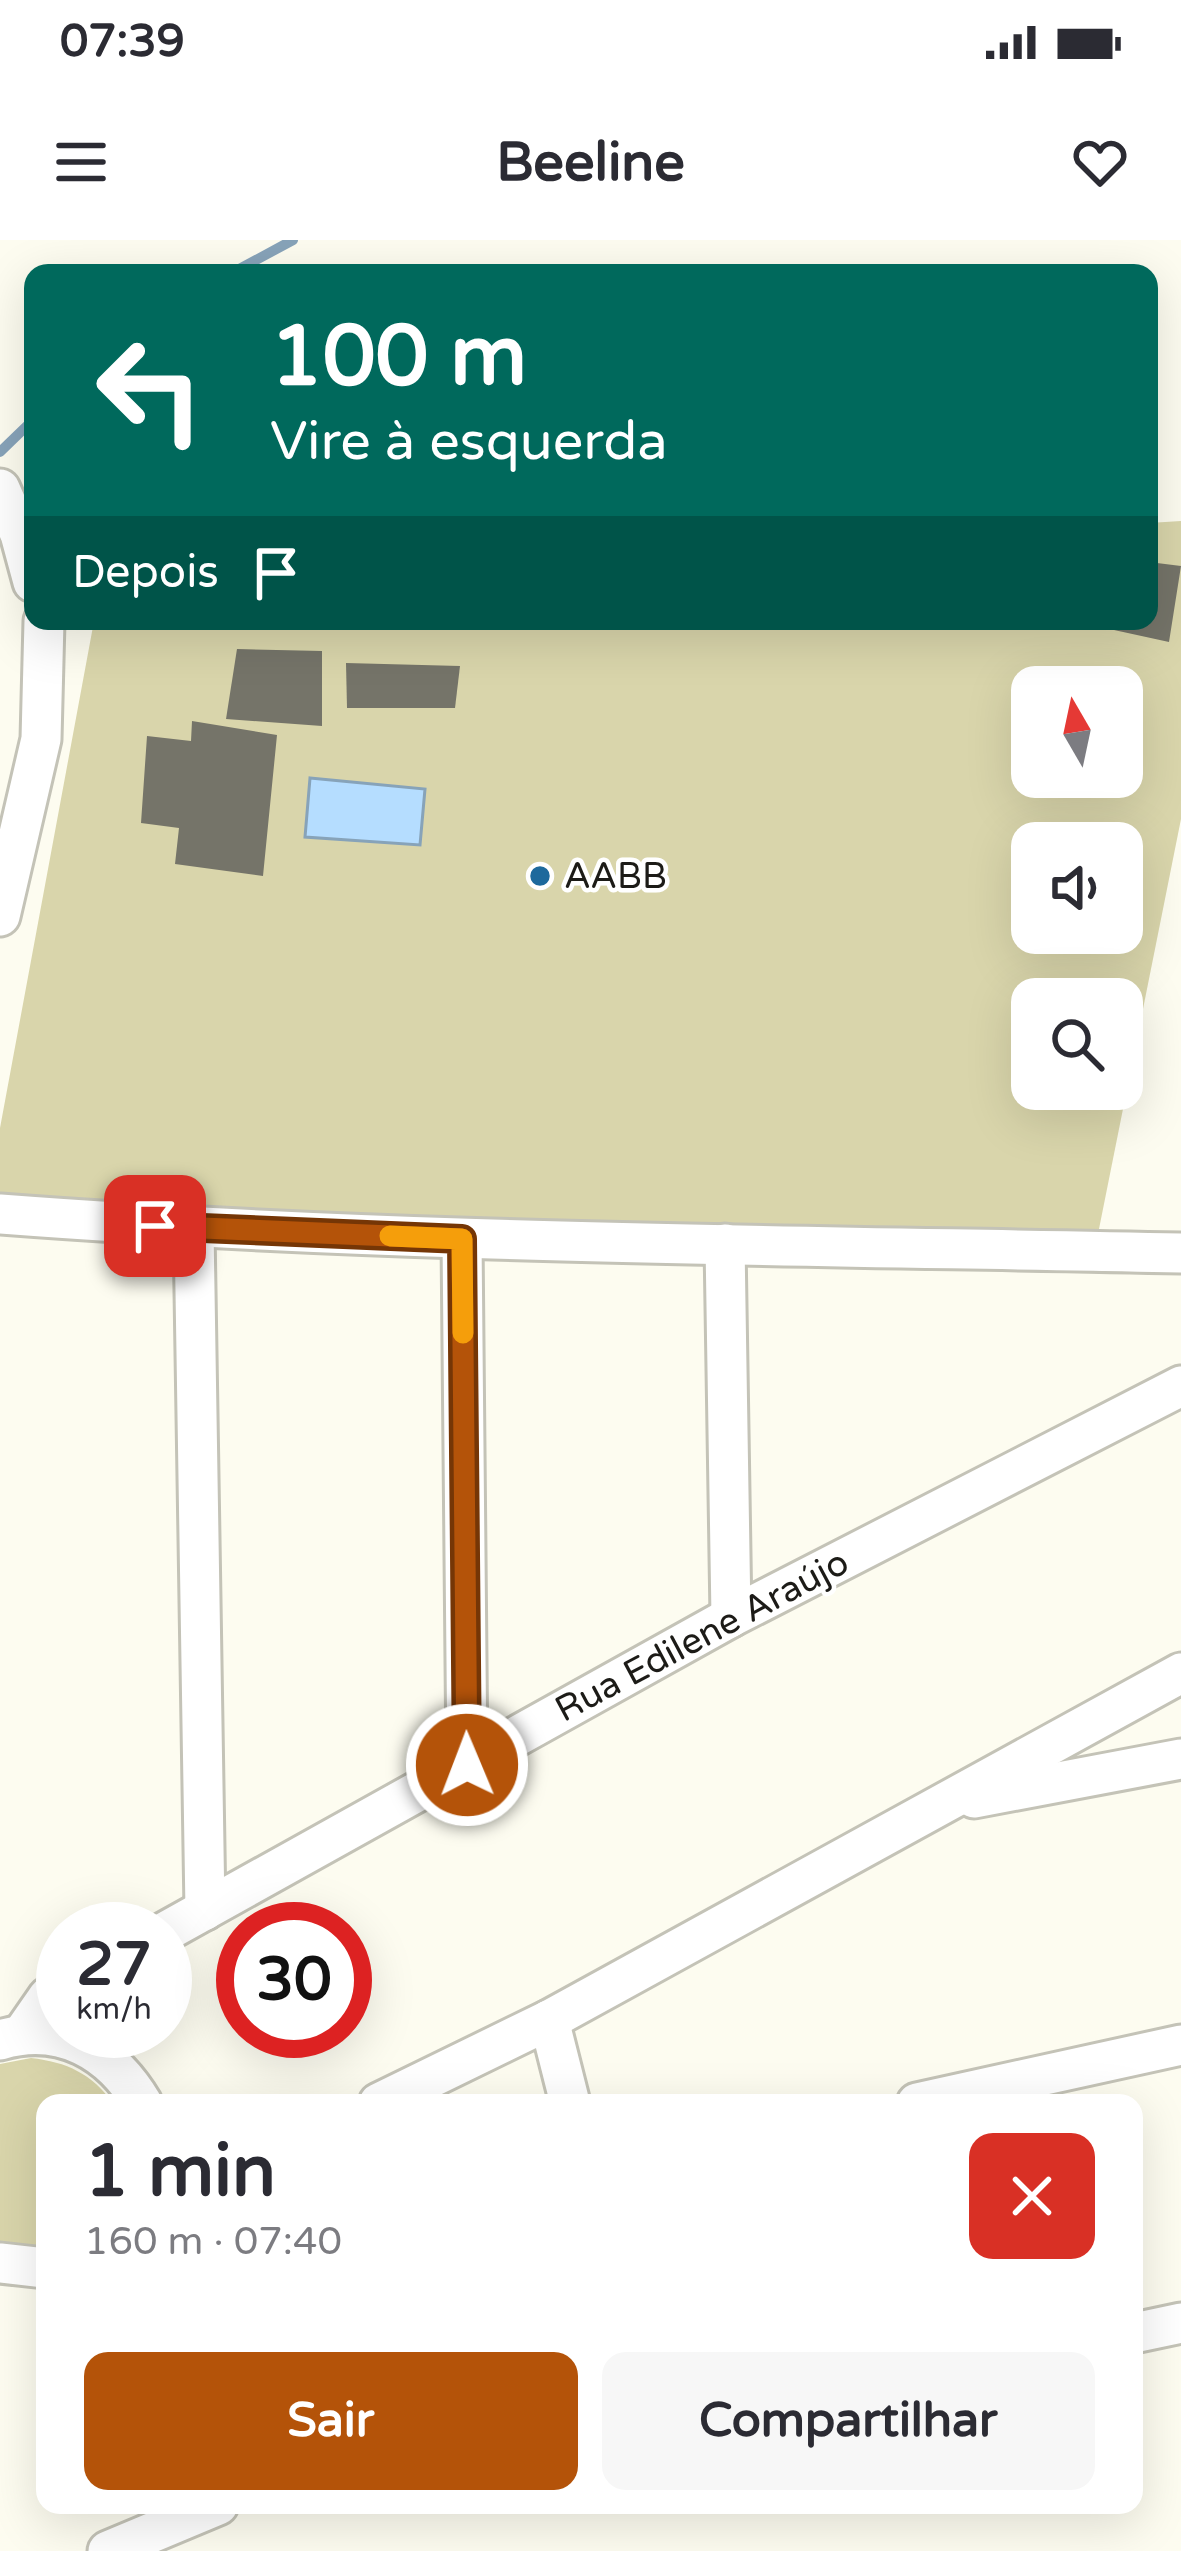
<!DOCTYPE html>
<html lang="pt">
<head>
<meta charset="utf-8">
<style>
	:root { --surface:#fff; --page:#f7f7f7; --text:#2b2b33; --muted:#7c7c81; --accent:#b45309 }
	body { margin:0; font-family:"Varela Round",sans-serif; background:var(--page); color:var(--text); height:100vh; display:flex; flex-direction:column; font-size:45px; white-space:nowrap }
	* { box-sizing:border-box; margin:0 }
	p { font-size:39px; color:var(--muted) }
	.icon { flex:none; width:66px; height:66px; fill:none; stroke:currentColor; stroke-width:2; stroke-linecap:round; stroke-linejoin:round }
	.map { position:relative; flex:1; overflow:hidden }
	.sheet { position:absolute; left:36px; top:1854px; width:1107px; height:420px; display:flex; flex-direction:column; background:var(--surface); border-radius:24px; box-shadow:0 12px 48px #0002 }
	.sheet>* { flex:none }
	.banner { position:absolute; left:24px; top:24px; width:1134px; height:366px; border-radius:24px; box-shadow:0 12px 48px #0002; background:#00695c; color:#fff; overflow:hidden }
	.needle { width:78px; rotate:351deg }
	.buttons { position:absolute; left:1011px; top:426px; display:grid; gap:24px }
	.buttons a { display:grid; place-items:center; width:132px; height:132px; border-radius:24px; background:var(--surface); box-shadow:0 12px 48px #0002; font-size:60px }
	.speed { position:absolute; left:36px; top:1662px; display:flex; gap:24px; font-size:60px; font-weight:700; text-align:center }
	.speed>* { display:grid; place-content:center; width:156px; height:156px; border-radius:50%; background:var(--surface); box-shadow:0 12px 48px #0002; line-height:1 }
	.speed small { font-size:30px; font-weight:400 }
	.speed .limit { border:18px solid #d22; background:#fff; color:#111 }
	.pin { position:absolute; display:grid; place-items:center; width:102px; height:102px; color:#fff; margin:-51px; border-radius:24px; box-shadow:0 6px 18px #0006 }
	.me { position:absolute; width:132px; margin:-66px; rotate:359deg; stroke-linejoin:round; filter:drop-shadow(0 0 9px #0008) }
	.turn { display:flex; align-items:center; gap:42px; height:252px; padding:0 48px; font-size:54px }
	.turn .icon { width:156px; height:156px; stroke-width:2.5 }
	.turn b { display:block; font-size:84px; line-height:102px }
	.then { display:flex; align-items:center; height:114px; padding:0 48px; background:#0003; gap:24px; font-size:45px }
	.round { display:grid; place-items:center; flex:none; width:126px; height:126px; border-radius:24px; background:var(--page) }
	.head { display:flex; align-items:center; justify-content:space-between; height:204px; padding:0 48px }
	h1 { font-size:72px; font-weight:700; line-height:90px }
	.cta { display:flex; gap:24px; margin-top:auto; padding:24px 48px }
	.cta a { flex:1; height:138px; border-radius:24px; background:var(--accent); color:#fff; font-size:48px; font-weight:700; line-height:138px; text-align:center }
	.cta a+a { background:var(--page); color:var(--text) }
	.status { display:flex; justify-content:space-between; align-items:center; height:84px; padding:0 60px; background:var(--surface); direction:ltr }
	.status svg { height:33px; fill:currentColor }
	header { display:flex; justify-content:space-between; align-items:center; height:156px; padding:0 48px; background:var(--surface); font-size:54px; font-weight:700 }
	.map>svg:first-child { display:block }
</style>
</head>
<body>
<div class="status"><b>07:39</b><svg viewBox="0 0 49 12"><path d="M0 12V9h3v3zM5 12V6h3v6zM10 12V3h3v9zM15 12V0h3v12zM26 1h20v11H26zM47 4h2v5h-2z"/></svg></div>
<header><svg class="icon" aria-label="menu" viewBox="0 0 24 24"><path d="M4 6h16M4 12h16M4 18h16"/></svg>Beeline<svg class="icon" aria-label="heart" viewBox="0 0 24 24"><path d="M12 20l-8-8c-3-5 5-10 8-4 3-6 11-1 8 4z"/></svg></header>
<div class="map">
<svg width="1181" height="2311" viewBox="0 0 1181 2311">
	<rect width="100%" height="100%" fill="#fdfcf0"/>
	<g fill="#d9d5ab" fill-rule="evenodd">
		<path d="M1181 281V579L1098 994 0 965V888L94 381H1149V283ZM1032 447H1122V537H1032ZM1032 603H1122V693H1032ZM1032 759H1122V849H1032Z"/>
		<path d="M31 1818C67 1822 92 1834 113 1863H45V2008L0 2003V1824Z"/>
	</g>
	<polygon fill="#b5ddff" stroke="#87a3b9" stroke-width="3" points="310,538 425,549 420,605 305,597"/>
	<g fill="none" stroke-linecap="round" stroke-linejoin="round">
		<g stroke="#87a3b9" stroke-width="10">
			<polyline points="232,33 293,0"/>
			<polyline points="0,212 33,180"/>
		</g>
	</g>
	<g fill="#757469">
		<polygon points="1149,322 1181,326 1169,402 1114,390 1116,381 1149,381"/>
		<polygon points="237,409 322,411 322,486 226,479"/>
		<polygon points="346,423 460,426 455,468 347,468"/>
		<polygon points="192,481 277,495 263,636 175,624 179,588 141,583 147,496 191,501"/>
	</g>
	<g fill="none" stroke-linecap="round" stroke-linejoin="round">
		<defs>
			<g id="minor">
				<polyline points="0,249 20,294 33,342"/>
				<polyline points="0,676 41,499 44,381"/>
				<path d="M0 974C393 1004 787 1005 1181 1013"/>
				<polyline points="194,989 205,1670"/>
				<polyline points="462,999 467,1525"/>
				<polyline points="725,1004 731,1377"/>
				<polyline points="974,1558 1181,1519"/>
				<polyline points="165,1692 731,1377 1181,1146"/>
				<polyline points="549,1780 570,1863"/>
				<polyline points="23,1793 48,1757 63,1749"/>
				<path d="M0 1800C61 1782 111 1811 142 1863"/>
				<polyline points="379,1863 549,1780 1181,1433"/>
				<polyline points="917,1863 1181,1805"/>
				<polyline points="0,2023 45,2028"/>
				<polyline points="1134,2093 1181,2083"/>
				<polyline points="108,2311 218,2265"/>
			</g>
		</defs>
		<use href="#minor" stroke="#c4c3b7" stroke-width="45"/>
		<use href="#minor" stroke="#fff" stroke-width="39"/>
	</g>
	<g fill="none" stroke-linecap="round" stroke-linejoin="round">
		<defs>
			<polyline id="route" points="155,986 462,999 467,1525"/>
		</defs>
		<use href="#route" stroke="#753606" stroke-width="30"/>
		<use href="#route" stroke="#b45309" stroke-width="21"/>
		<polyline stroke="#f59e0b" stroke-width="21" points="390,996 462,999 463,1093"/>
	</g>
	<circle fill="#1d699c" stroke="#fff" stroke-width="4.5" cx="540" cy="636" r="12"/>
	<g text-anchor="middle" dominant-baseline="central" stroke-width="9" stroke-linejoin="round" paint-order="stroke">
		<g font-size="36" fill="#1c1b17" stroke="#fff" text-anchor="start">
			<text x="564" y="636">AABB</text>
		</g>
		<g font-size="36" fill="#1c1b17" stroke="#fff">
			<text transform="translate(702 1396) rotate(-28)">Rua Edilene Araújo</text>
		</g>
	</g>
</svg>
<div class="buttons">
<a><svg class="needle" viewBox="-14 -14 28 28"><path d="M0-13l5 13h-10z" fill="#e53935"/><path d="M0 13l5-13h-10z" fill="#7c7c81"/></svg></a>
<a><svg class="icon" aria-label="sound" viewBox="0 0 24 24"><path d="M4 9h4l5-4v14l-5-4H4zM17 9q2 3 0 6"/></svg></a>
<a><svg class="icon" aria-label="search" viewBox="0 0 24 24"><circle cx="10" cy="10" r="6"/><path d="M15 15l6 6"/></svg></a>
</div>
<div class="speed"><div>27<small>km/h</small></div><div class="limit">30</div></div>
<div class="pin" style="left:155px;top:986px;background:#d93025"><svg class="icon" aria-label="arrive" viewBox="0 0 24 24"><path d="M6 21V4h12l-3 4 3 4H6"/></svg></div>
<svg class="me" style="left:467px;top:1525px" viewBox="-20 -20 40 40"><circle r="17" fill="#b45309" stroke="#fff" stroke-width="3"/><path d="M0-11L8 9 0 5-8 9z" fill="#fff"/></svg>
<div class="banner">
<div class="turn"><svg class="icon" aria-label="left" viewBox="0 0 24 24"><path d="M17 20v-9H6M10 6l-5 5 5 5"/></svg><div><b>100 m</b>Vire à esquerda</div></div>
<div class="then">Depois<svg class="icon" aria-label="arrive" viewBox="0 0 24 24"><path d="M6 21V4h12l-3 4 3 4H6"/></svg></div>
</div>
<section class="sheet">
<div class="head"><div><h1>1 min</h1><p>160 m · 07:40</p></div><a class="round" style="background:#d93025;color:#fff"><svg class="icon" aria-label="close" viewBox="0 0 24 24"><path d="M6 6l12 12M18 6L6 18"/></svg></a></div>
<div class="cta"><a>Sair</a><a>Compartilhar</a></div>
</section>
</div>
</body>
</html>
